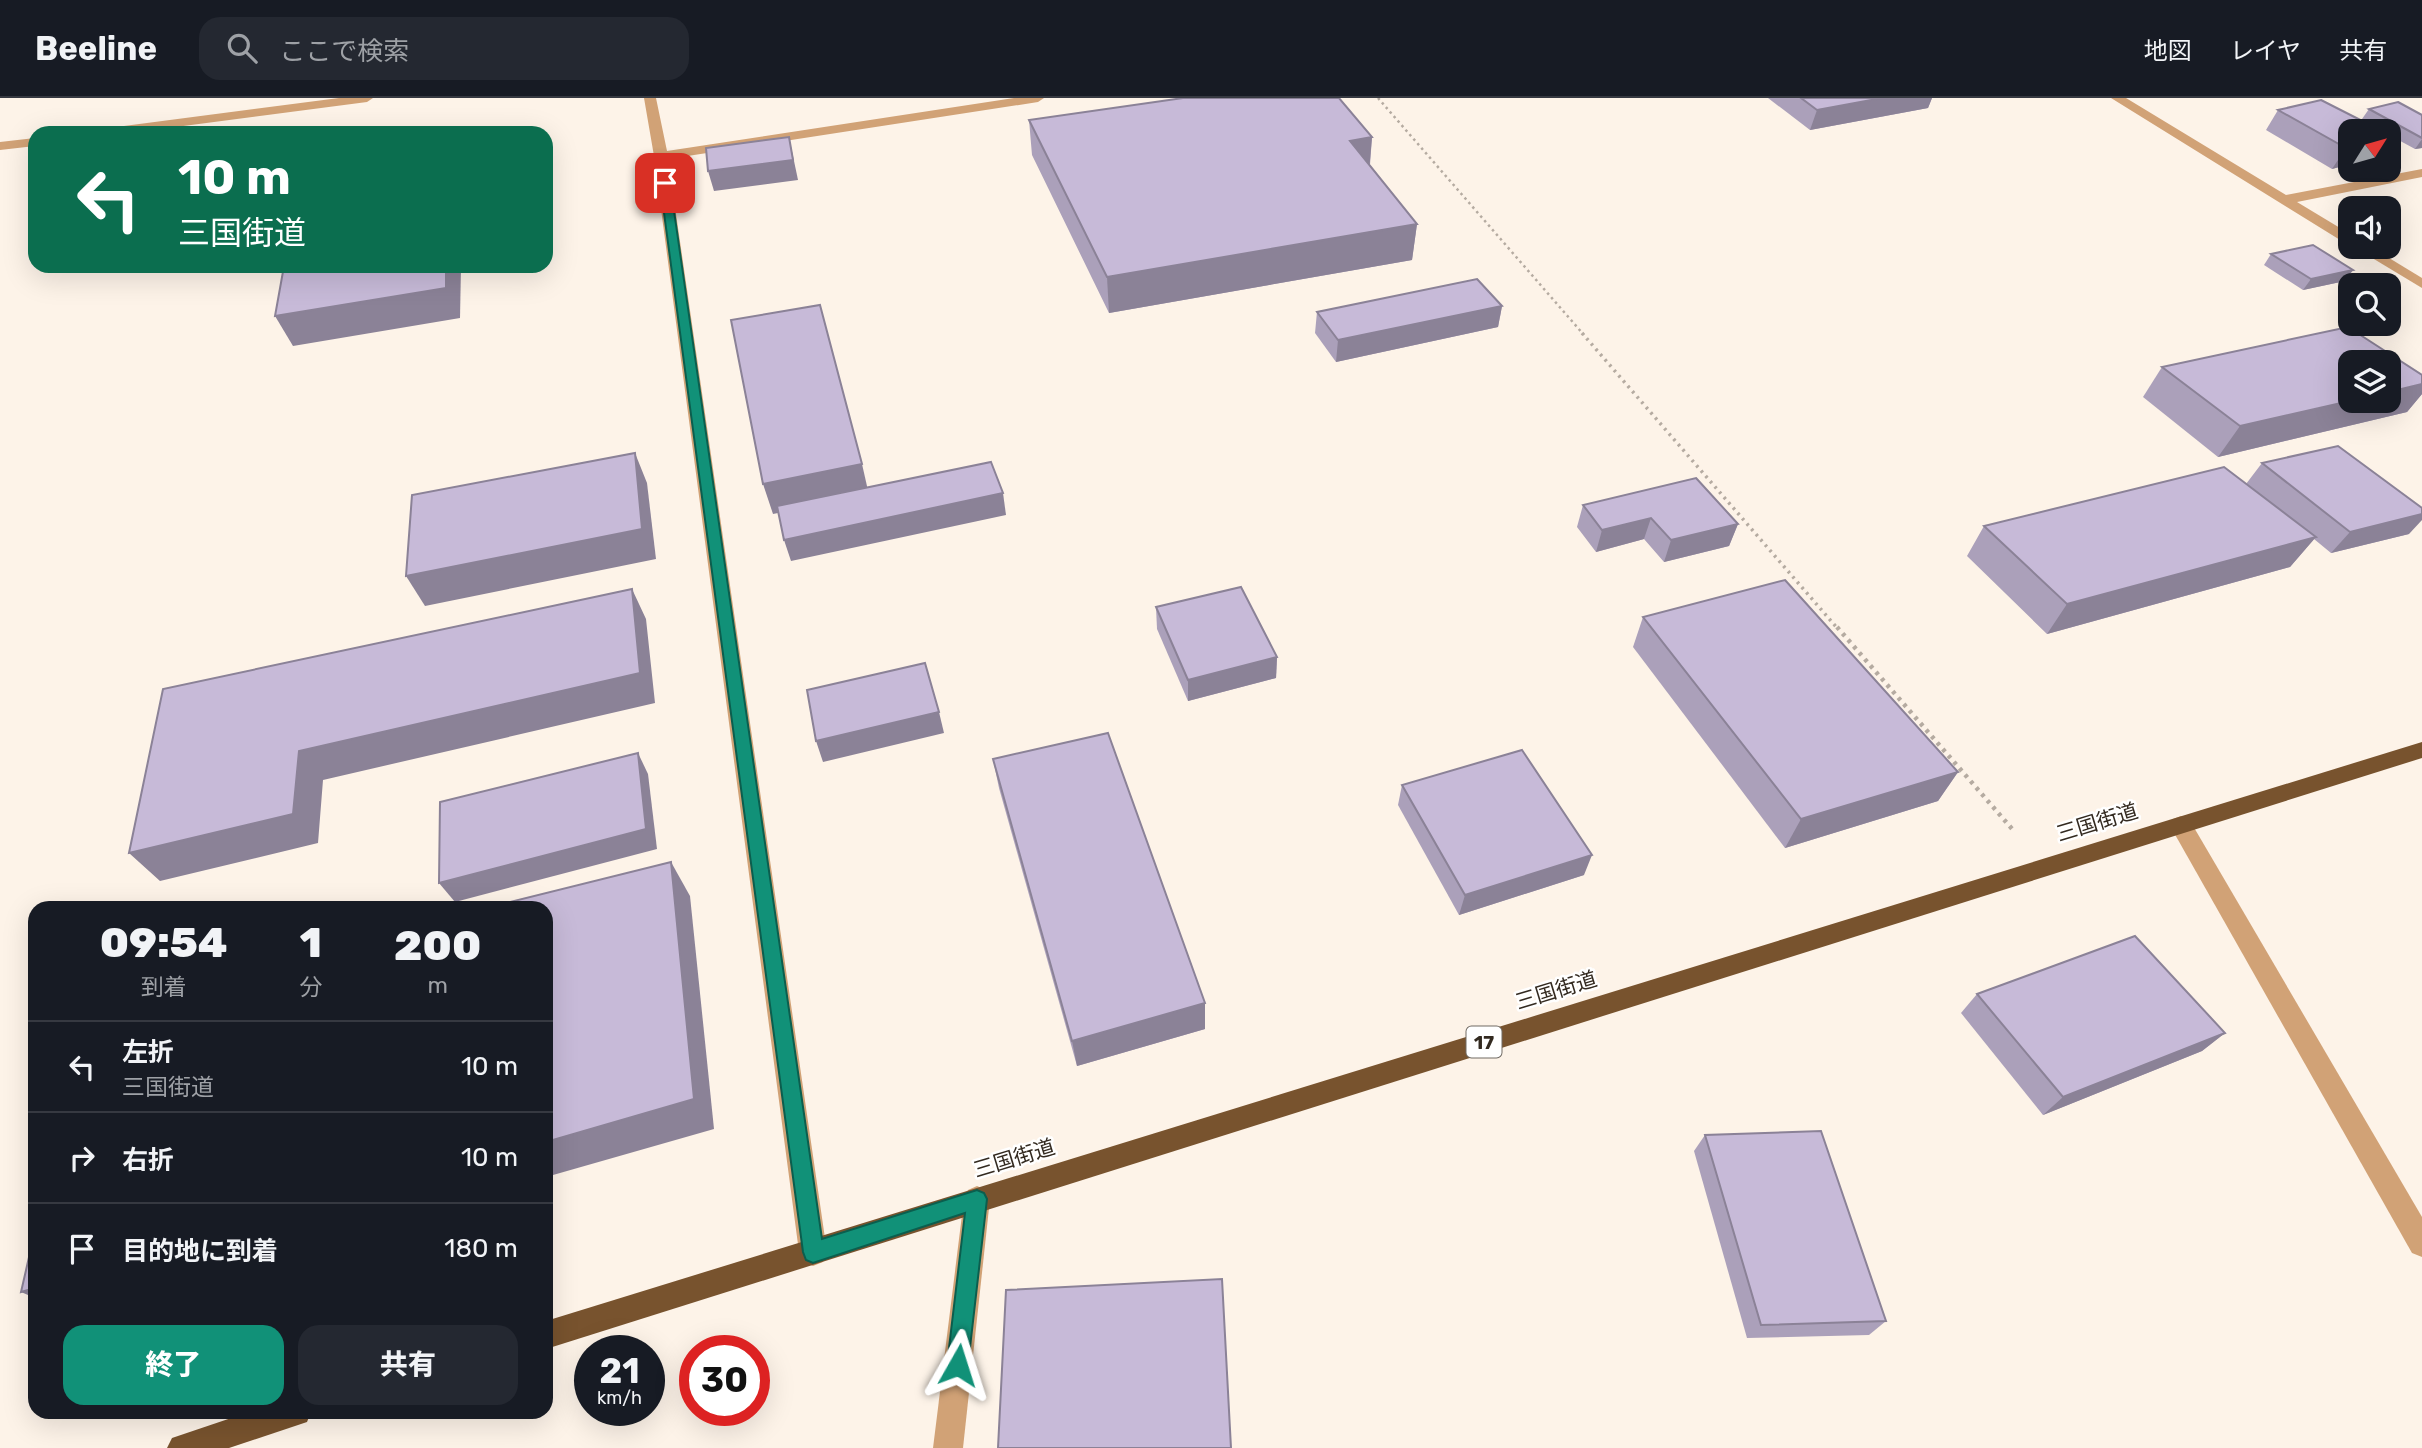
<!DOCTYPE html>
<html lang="ja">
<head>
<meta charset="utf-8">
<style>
	:root { --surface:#171b24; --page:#242831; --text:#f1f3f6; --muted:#9ea1a6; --line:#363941; --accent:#119178 }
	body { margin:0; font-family:Rubik,"Noto Sans JP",sans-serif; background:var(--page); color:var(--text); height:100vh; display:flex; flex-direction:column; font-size:26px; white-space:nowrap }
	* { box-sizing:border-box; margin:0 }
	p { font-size:23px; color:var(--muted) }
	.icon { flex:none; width:38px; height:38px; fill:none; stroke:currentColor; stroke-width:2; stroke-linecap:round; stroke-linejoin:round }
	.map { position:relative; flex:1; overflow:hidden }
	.sheet { position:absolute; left:28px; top:803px; width:525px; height:518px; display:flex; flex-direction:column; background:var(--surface); border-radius:21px; box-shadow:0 7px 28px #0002 }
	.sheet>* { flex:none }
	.guide { position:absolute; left:28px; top:28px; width:525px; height:147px; border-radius:21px; box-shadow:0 7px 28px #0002; background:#0b6e4f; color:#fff; overflow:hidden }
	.needle { width:46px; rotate:53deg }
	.controls { position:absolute; left:2338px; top:21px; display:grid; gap:14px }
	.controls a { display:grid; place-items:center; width:63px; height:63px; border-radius:14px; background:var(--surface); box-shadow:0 7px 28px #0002; font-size:35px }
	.speed { position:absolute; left:574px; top:1237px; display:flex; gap:14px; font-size:35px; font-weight:700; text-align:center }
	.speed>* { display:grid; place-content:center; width:91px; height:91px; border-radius:50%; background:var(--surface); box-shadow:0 7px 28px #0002; line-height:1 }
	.speed small { font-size:18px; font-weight:400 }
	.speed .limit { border:10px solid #d22; background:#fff; color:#111 }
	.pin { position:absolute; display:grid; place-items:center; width:60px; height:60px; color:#fff; margin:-30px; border-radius:14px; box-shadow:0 4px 10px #0006 }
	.me { position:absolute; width:77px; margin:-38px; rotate:6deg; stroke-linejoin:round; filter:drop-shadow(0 0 5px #0008) }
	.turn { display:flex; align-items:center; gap:24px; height:147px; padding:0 35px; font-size:32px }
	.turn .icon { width:91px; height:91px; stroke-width:2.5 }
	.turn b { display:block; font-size:49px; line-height:60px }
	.eta { display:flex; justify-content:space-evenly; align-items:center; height:119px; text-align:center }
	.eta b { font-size:42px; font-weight:800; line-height:49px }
	.action { display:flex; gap:14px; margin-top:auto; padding:14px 35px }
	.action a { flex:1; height:80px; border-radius:21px; background:var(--accent); color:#fff; font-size:28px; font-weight:800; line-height:80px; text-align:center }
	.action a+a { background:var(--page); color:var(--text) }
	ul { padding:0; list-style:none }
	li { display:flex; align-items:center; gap:21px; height:91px; padding:0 35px; border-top:2px solid var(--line) }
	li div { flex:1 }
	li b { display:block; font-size:26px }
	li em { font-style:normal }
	header { display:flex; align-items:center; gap:42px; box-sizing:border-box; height:98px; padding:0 35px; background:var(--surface); border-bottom:2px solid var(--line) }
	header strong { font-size:33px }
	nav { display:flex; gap:38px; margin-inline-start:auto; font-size:24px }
	.search { width:490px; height:63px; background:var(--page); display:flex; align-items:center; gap:18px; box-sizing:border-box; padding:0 24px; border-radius:21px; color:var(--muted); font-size:26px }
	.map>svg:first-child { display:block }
</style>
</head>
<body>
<header>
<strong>Beeline</strong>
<div class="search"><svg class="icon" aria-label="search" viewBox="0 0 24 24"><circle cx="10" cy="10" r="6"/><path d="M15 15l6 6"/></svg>ここで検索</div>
<nav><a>地図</a><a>レイヤ</a><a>共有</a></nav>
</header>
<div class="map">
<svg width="2422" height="1350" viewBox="0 0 2422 1350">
	<rect width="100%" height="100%" fill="#fdf3e8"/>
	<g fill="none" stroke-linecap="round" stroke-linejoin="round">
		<polyline stroke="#b5aba1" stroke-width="2.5" stroke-dasharray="2.5 3.5" stroke-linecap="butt" points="1378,0 1584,237"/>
		<polyline stroke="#b5aba1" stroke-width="3.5" stroke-dasharray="2.5 4.5" stroke-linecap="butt" points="1582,235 1838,531"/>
		<polyline stroke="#b5aba1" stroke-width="4.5" stroke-dasharray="3.5 5" stroke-linecap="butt" points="1837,529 2013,732"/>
		<g fill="#d1a276" fill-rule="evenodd">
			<polygon points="339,0 373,0 367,4 130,35 95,35 101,31"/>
			<polygon points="644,0 656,0 667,53 1014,0 1044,0 1038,4 668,61 827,1154 823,1164 813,1168 803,1164 799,1154 654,58"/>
			<polygon points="2111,0 2126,0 2286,97 2422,71 2422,79 2297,104 2350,136 2350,146 2345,145"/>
			<polygon points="35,40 35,48 0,52 0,44"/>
			<polygon points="2354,149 2371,149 2422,180 2422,190"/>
			<polygon points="2181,718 2189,721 2422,1119 2422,1159 2412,1155 2173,733 2170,727 2173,721"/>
			<polygon points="977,1088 986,1092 990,1101 963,1350 933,1350 964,1101 968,1092"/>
		</g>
		<g fill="#78532e" fill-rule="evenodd">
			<polygon points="2422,644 2422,660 546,1251 546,1223"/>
			<polygon points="249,1314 311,1314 307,1324 229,1350 167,1350 172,1340"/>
		</g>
	</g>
	<g fill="#aba0ba">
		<polygon points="1768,0 1932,0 1928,10 1810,32"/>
		<polygon points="2369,11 2422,17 2422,50 2415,51 2393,39 2389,46 2389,33 2383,33 2362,21"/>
		<polygon points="2278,12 2350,33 2350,66 2332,71 2266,32"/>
		<polygon points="1029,22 1372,39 1370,67 1417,126 1412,162 1109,215 1032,57"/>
		<polygon points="2271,156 2345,183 2303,192 2264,167"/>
		<polygon points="1502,208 1498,229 1336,264 1315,235 1317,214"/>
		<polygon points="2162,269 2422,277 2422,296 2407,314 2218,359 2143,299"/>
		<polygon points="2262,365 2409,436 2331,455 2314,441 2290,469 2047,536 1967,458 1984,428 2246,386"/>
		<polygon points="1583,407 1738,426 1729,448 1664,464 1644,441 1596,454 1577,429"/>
		<polygon points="1156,509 1277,559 1276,580 1188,603 1157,531"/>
		<polygon points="1643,519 1958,674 1938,703 1785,750 1633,549"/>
		<polygon points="993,661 1205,905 1205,931 1077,968 999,690"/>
		<polygon points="1402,687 1584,777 1459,817 1398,707"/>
		<polygon points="1977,896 2225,935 2202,953 2043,1017 1961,915"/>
		<polygon points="1705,1037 1886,1223 1869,1237 1747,1240 1694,1053"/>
	</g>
	<g fill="#8b8297">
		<polygon points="1882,0 1932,0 1928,10 1810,32 1817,12"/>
		<polygon points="789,39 798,82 714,93 708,73"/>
		<polygon points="1372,39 1369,74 1350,43"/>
		<polygon points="2422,41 2422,50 2415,51"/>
		<polygon points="2350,49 2350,66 2332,71 2346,50"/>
		<polygon points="1417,126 1412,162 1109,215 1107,179"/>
		<polygon points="446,168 461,168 460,220 293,248 275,218"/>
		<polygon points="2353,172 2345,183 2303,192 2311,181"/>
		<polygon points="1502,208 1498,229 1336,264 1338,242"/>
		<polygon points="2422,286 2422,296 2407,314 2218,359 2240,328 2350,303 2389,303 2389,294"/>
		<polygon points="635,355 647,385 656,461 425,508 406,478"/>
		<polygon points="862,366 869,397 773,416 763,386"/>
		<polygon points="1003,395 1006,417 791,463 784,442"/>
		<polygon points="2422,416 2422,422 2409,436 2331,455 2350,434"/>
		<polygon points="1651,420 1644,441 1596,454 1602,432"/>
		<polygon points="1738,426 1729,448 1664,464 1671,442"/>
		<polygon points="2316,439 2290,469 2047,536 2067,506"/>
		<polygon points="632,491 646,521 655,605 323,682 318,745 160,783 129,755 299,653"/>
		<polygon points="1277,559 1276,580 1188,603 1188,582"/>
		<polygon points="939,614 944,635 823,664 816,643"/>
		<polygon points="638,655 648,676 657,751 455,804 439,785"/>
		<polygon points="1958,674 1938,703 1785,750 1801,721"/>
		<polygon points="1592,757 1584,777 1459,817 1465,797"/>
		<polygon points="671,764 690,798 714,1031 546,1079 546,1044"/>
		<polygon points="1205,905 1205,931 1077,968 1072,943"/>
		<polygon points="2225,935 2202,953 2043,1017 2063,999"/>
		<polygon points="35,1190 35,1200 21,1194"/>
	</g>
	<g fill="#c7bad8" stroke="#8b8297" stroke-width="2">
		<polygon points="1183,0 1339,0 1372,39 1350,43 1417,126 1107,179 1029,22"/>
		<polygon points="1801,0 1882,0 1817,12"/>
		<polygon points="2321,2 2382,33 2350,33 2350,49 2346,50 2278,12"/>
		<polygon points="2398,4 2422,17 2422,40 2369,11"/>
		<polygon points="789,39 793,62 708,73 706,50"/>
		<polygon points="2313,147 2353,172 2311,181 2271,156"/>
		<polygon points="284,168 446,168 446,190 275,218"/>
		<polygon points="1477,181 1502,208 1338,242 1317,214"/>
		<polygon points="820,207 862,366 763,386 731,222"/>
		<polygon points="2348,229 2422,277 2422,286 2389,294 2389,264 2350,264 2350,303 2240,328 2162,269"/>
		<polygon points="2338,348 2422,410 2422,416 2350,434 2262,365"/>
		<polygon points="635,355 642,431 406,478 412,397"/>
		<polygon points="991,364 1003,395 784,442 777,408"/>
		<polygon points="2224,369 2316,439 2067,506 1984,428"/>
		<polygon points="1696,380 1738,426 1671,442 1651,420 1602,432 1583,407"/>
		<polygon points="1785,482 1958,674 1801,721 1643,519"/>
		<polygon points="1241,489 1277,559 1188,582 1156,509"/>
		<polygon points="632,491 640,575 299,653 293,716 129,755 163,591"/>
		<polygon points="925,565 939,614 816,643 807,592"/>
		<polygon points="1108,635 1205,905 1072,943 993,661"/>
		<polygon points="1522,652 1592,757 1465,797 1402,687"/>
		<polygon points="638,655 646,731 439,785 440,704"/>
		<polygon points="671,764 694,1001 546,1044 546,810 486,810"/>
		<polygon points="2135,838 2225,935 2063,999 1977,896"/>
		<polygon points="1821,1033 1886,1223 1761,1227 1705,1037"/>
		<polygon points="35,1133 35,1190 21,1194"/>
		<polygon points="1222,1181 1231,1350 998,1350 1006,1192"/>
	</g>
	<polygon fill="#119178" stroke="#0b5e4e" stroke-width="2" points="665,82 670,85 822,1141 977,1092 984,1095 987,1101 968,1267 965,1275 958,1278 950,1275 947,1267 965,1115 813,1165 806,1162 803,1154 660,85"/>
	<g text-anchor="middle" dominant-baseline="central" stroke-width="5" stroke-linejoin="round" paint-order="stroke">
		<rect fill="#fff" stroke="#706a63" stroke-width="2" x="1466.5" y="928.5" width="35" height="31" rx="5"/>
		<g font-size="19" font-weight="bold" fill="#332a20">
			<text x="1484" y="944">17</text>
		</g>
		<g font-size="21" fill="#332a20" stroke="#fff">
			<text transform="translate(2097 724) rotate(-17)">三国街道</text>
			<text transform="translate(1556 892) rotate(-17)">三国街道</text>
			<text transform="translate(1014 1060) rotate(-17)">三国街道</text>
		</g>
	</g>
</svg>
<div class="controls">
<a><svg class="needle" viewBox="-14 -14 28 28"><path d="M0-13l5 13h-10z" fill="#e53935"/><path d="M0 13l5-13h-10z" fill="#9ea1a6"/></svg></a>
<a><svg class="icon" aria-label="sound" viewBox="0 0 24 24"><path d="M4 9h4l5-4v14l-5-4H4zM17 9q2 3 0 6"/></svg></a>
<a><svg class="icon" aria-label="search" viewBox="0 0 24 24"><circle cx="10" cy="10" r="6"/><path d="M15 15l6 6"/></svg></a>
<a><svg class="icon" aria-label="layers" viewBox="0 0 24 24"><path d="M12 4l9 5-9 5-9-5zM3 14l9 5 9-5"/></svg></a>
</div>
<div class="speed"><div>21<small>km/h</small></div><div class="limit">30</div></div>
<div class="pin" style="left:665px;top:85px;background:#d93025"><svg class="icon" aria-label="arrive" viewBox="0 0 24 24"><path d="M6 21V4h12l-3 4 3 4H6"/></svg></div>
<svg class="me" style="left:958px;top:1267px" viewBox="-20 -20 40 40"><path d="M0-17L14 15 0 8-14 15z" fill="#119178" stroke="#fff" stroke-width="4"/></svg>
<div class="guide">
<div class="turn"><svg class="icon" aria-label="left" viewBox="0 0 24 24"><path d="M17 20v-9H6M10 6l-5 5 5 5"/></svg><div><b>10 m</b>三国街道</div></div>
</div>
<section class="sheet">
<div class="eta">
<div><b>09:54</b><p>到着</p></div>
<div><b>1</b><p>分</p></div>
<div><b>200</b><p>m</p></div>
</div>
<ul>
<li><svg class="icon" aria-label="left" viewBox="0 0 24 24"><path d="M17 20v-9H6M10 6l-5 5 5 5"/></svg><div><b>左折</b><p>三国街道</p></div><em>10 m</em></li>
<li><svg class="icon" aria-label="right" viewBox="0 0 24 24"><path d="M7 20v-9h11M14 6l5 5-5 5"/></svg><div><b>右折</b></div><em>10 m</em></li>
<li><svg class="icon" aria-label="arrive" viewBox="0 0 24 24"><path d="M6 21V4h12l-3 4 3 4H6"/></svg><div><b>目的地に到着</b></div><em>180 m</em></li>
</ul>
<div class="action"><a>終了</a><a>共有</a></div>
</section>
</div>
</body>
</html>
